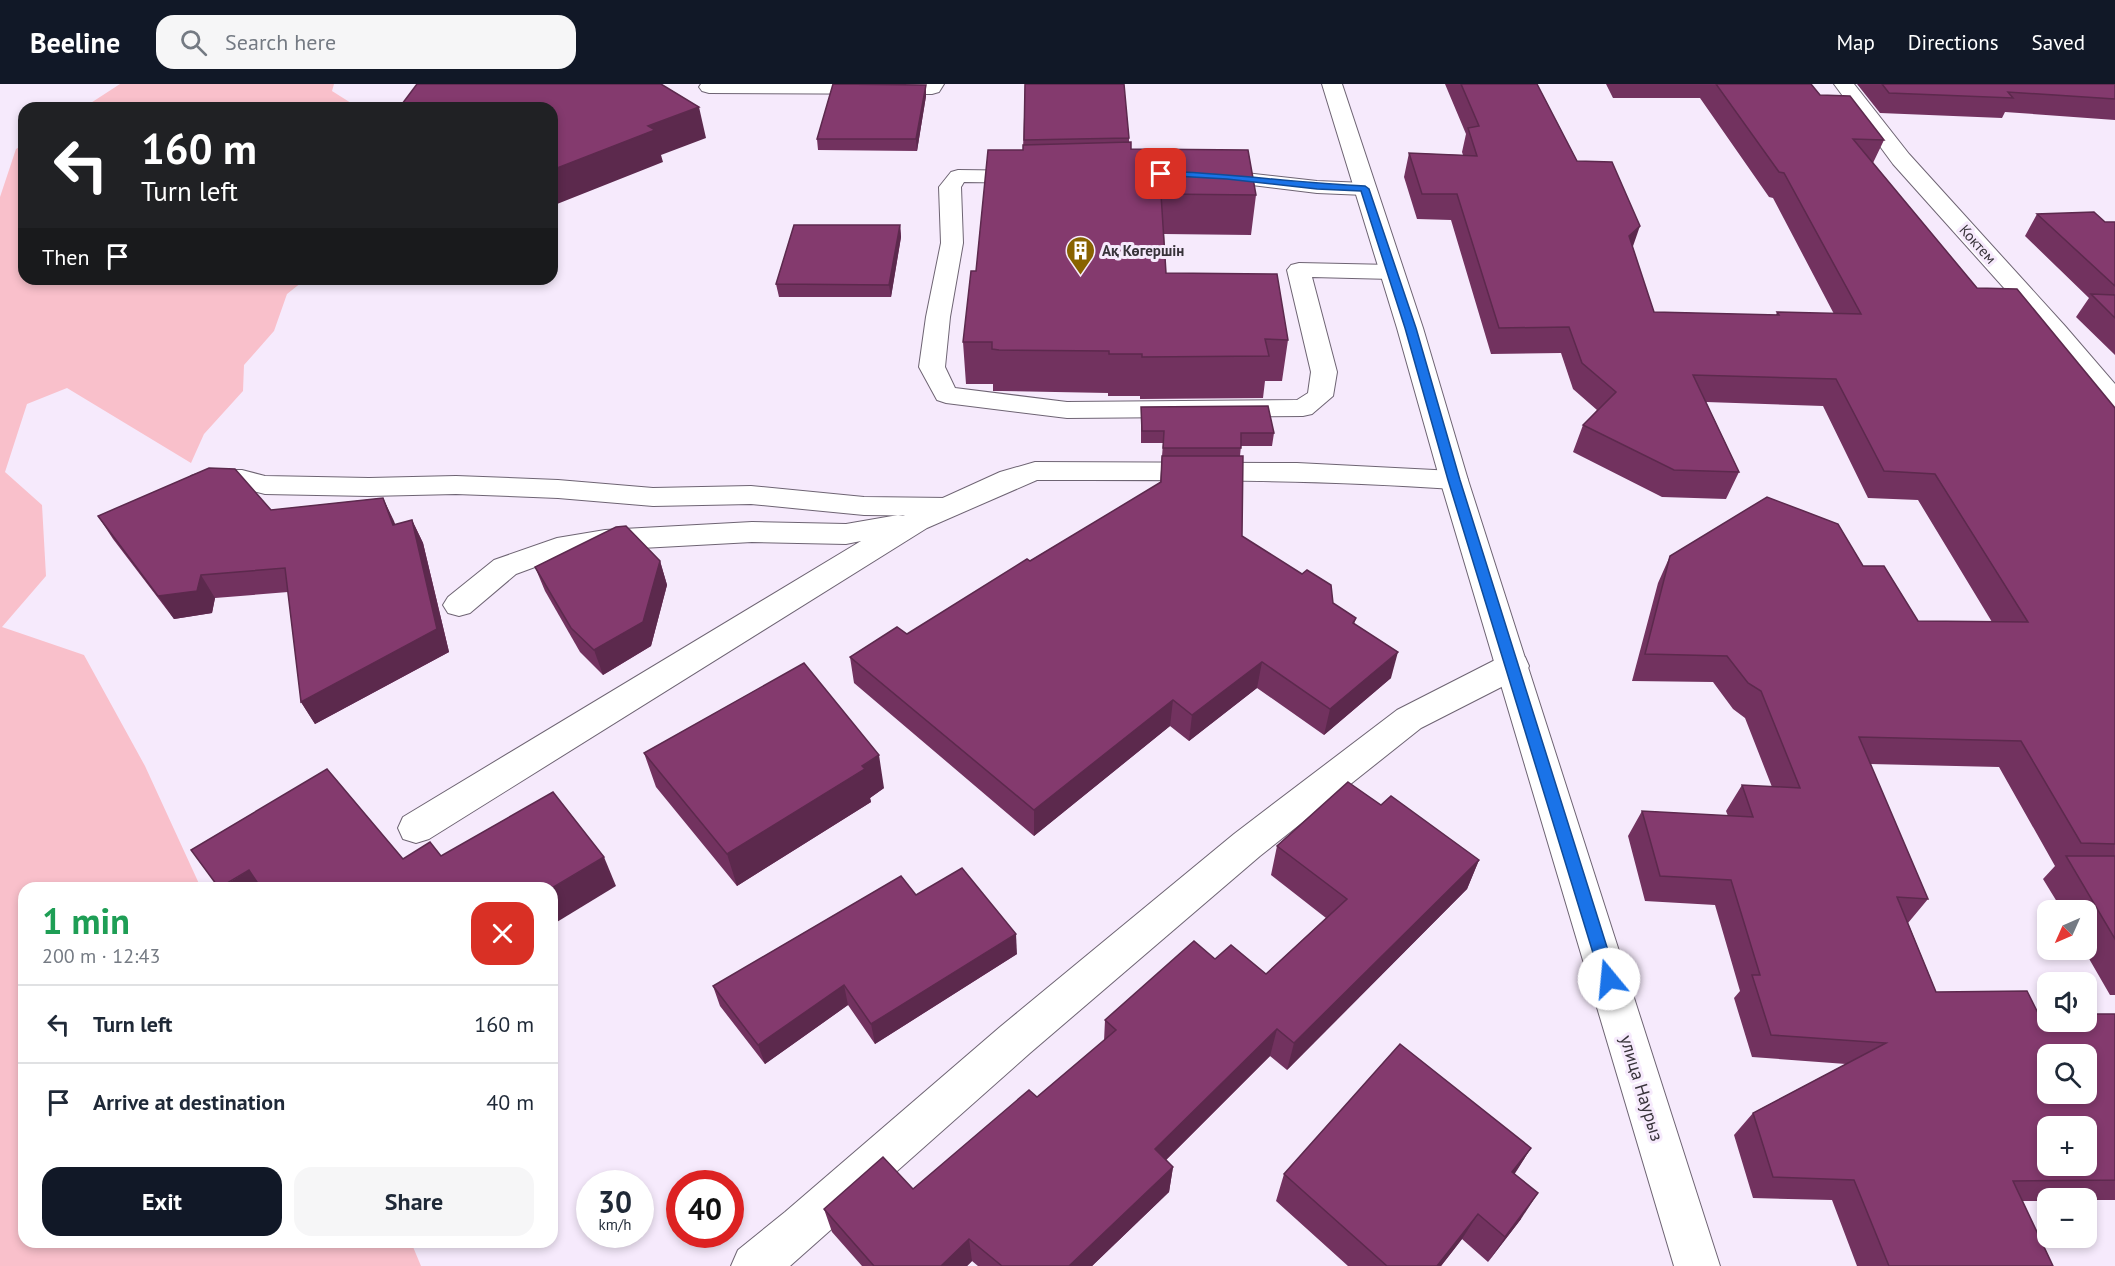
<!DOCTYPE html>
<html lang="en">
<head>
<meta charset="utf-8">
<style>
	:root { --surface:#fff; --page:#f6f6f7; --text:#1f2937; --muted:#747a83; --line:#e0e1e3; --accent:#111827 }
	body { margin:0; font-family:"PT Sans",sans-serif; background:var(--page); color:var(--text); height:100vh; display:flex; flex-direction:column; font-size:22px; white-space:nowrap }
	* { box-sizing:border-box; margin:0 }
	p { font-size:20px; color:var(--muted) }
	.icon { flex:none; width:33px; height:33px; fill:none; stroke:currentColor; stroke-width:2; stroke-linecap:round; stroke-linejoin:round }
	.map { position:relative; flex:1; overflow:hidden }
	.details { position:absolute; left:18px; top:798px; width:540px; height:366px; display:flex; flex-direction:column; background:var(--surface); border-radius:18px; box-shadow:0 3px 9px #0003 }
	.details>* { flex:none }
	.top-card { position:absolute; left:18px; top:18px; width:540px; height:183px; border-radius:18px; box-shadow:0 3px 9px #0003; background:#202124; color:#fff; overflow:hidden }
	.needle { width:39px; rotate:225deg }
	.buttons { position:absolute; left:2037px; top:816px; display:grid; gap:12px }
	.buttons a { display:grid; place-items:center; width:60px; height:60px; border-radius:12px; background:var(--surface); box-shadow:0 3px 9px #0003; font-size:30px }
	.speed { position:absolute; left:576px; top:1086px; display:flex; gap:12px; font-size:30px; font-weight:700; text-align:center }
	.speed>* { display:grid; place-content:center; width:78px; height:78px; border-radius:50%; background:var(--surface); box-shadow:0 3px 9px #0003; line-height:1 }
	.speed small { font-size:15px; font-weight:400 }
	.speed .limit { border:9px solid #d22; background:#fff; color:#111 }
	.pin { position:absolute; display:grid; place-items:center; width:51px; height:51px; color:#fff; margin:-26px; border-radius:12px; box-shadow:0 3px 9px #0006 }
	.me { position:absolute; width:66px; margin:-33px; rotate:343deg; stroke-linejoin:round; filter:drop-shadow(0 0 4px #0008) }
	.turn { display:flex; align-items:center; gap:21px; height:126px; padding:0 24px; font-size:27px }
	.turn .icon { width:78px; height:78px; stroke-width:2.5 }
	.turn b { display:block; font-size:42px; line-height:51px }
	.then { display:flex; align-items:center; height:57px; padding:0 24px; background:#0003; gap:12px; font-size:22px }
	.round { display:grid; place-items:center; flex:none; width:63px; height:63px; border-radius:18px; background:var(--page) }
	.head { display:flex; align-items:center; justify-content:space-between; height:102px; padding:0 24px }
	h1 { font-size:36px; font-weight:600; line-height:45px; color:#1e9e55 }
	.action { display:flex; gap:12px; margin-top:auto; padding:12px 24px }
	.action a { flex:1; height:69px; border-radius:18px; background:var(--accent); color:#fff; font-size:24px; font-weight:600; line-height:69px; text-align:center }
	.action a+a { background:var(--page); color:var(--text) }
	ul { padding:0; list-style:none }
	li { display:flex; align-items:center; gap:18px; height:78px; padding:0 24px; border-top:2px solid var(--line) }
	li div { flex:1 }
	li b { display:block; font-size:22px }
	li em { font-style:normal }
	header { display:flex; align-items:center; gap:36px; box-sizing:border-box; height:84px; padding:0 30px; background:var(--accent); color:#fff }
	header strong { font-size:28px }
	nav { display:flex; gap:33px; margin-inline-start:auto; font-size:21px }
	.search { width:420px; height:54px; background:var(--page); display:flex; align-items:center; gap:15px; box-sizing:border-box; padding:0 21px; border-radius:18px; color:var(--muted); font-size:22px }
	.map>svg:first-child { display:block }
</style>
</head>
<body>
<header>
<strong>Beeline</strong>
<div class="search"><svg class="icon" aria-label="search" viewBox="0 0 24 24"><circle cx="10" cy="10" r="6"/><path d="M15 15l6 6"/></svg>Search here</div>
<nav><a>Map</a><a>Directions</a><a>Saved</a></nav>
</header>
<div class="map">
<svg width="2115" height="1182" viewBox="0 0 2115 1182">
	<rect width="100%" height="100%" fill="#f6eafc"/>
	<g fill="#f9c0cb">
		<polygon points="120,0 334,0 332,7 359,24 83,24"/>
		<polygon points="24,60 24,195 306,195 287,210 274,247 244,281 243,307 204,350 191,379 67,304 27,320 5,388 42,421 46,492 2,543 84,571 145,682 201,804 24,804 24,1158 411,1158 421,1182 0,1182 0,113 16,65"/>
	</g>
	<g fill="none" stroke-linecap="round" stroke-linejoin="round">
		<defs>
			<g id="service">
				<polygon points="701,0 944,0 939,8 932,10 709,9 702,7 699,3"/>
				<polygon points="1210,85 1317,97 1365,99 1373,100 1376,105 1373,110 1365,111 1317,109 1203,95 1199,91 1203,87"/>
				<polygon points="958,86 1029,87 1036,89 1040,93 1036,97 1029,99 964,98 961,103 963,159 950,233 945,283 955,304 1067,318 1297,316 1308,309 1311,288 1287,186 1291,181 1299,179 1392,181 1400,183 1404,188 1400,193 1392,195 1312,193 1337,288 1333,312 1312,330 1303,332 1067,334 946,319 937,316 919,283 926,233 941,159 939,103 951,88"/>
				<polygon points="209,386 242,386 265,392 369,394 456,392 558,396 653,404 751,402 864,413 948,414 958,416 962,423 958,430 948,432 864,431 751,420 653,422 558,414 456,410 369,412 265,410 242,404 212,404 201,407 191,404 187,398 191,392"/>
			</g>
			<g id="minor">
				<polygon points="1834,0 1854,0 1909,70 2065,242 2115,300 2115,325 2105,323 2047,252 1893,80"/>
				<path d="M1035 378 1297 379 1454 387 1464 389 1468 396 1464 403 1454 405C1315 395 1176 396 1037 396L927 444 429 755 416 759 403 755 398 744 403 733 861 457 846 460 752 458 605 466 562 473 516 490 470 529 459 532 448 529 443 521 448 513 494 476 557 454 605 446 752 438 846 440 898 431 903 432 1000 388Z"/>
				<polygon points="1513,570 1525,573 1529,582 1525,591 1421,644 1260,772 1030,969 790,1182 731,1182 738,1166 785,1128 1000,943 1234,750 1397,626 1501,573"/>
			</g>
			<polygon id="tertiary" points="1322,0 1342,0 1423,244 1468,396 1720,1182 1674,1182 1440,396 1397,244"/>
		</defs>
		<use href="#service" stroke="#6e6473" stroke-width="2"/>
		<use href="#minor" stroke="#6e6473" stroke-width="2"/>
		<use href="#tertiary" stroke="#6e6473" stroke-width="2"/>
		<use href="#service" fill="#fff" fill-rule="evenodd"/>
		<use href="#minor" fill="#fff" fill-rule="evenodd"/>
		<use href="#tertiary" fill="#fff" fill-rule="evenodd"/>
	</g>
	<g fill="#72325f">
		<polygon points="1025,0 1129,54 1129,58 1131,65 1256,111 1251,151 1164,150 1166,189 1288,256 1282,297 1265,297 1263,314 1140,315 1140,312 1108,312 1108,309 1001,307 993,307 993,300 966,300 963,258 976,187 1023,66"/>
		<polygon points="1445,0 1537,0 1577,77 1632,163 1654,228 1776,231 1777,228 1834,230 1773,114 1769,113 1700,14 1613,14 1606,0 1811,0 1820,11 1884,56 1873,79 1977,204 2115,324 2115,911 2110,911 2084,866 2086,866 2086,826 2062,826 2043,795 2055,782 1999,683 1870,680 1928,815 1908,839 1936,908 2039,931 2115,930 2115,1116 2086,1116 2086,1114 2048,1114 2048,1117 2022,1117 2053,1182 1857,1182 1832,1116 1753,1114 1734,1051 1753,1029 1846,980 1752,973 1734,914 1740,907 1715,821 1645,817 1628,752 1642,727 1728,732 1726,727 1742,701 1772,703 1745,634 1733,625 1713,598 1632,597 1658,499 1670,472 1863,482 1918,537 1992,538 1918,416 1868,414 1823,322 1706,318 1739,388 1726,415 1662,413 1573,368 1583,341 1597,326 1573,305 1561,269 1491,270 1451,136 1417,135 1404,93 1409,69 1463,71 1462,68 1466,50"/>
		<polygon points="1857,0 2115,0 2115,36 2005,28 2002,34 1880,29"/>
		<polygon points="926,1 926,12 917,67 818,66 817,55"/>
		<polygon points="2037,130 2105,138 2115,138 2115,271 2076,233 2089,214 2025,152"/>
		<polygon points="900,141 901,153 891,213 779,213 776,200"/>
		<polygon points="1141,323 1274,349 1272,362 1241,362 1240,372 1242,452 1333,519 1356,534 1354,540 1391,594 1324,651 1257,604 1189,657 1170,642 1034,752 854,599 850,573 907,550 1160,399 1163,359 1141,359"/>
		<polygon points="383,414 395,441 412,436 423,459 449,568 315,640 301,618 288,508 215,514 212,529 174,535 113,455 98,432 271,426"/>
		<polygon points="660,477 667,501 651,562 603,591 580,568 545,507 535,483"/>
		<polygon points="644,669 884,704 870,714 871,718 737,802 656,703"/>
		<polygon points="1381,721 1479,776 1467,805 1287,986 1270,972 1166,1076 1173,1083 1169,1108 1092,1182 978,1182 972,1177 967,1182 862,1182 832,1148 824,1125 913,1105 1037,1013 1104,957 1105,936 1215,875 1266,890 1326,834 1271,791 1277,762"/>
		<polygon points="916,811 1017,870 875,960 848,921 765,980 720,922 713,902"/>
		<polygon points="1531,1064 1514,1090 1521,1135 1488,1178 1462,1155 1441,1182 1348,1182 1276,1117 1284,1090"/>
	</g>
	<g fill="#5c294d">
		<polygon points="926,1 926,12 917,67 916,55"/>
		<polygon points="699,23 706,54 661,71 663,78 552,122 552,86 648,42"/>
		<polygon points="900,141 901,153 891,213 889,201"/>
		<polygon points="1640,142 1631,168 1629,152"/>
		<polygon points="383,414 394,437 404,464 393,441"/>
		<polygon points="412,436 423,459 449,568 315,640 301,618"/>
		<polygon points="660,477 667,501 651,562 603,591 594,566"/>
		<polygon points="201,491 215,514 212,529 174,535 158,512"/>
		<polygon points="1398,568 1391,594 1324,651 1330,625"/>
		<polygon points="1262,578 1257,604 1189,657 1192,631"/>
		<polygon points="1173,616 1170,642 1034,752 1034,726"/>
		<polygon points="879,671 884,704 870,714 871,718 737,802 727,770"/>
		<polygon points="604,773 616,802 552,841 552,804"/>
		<polygon points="1479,776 1467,805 1287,986 1294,959"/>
		<polygon points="249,786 263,804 220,804"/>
		<polygon points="1016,850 1017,870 875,960 871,940"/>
		<polygon points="844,901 848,921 765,980 758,961"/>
		<polygon points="1277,945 1270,972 1152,1090 1155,1065"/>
		<polygon points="1531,1064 1514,1091 1512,1088"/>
		<polygon points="1173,1083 1169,1108 1092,1182 1069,1182"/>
		<polygon points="1538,1109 1521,1135 1488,1178 1505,1153"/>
		<polygon points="1478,1130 1462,1155 1441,1182 1437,1182"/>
		<polygon points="969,1155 972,1177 967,1182 941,1182"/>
	</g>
	<g fill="#843a6e" stroke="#5c294d" stroke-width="1.5" fill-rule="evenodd">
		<polygon points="417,0 661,0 699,23 648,42 655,46 552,86 552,24 399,24"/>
		<polygon points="833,0 926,1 916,55 817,55"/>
		<polygon points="1025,0 1124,0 1129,54 1024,56"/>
		<path d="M1461 0H1537L1577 77 1612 78 1640 142 1629 152 1654 228 1779 231 1777 228 1861 230 1784 89 1779 88 1716 0H1811L1820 11 1850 12 1884 56 1853 55 1977 204 2017 205 2115 324V760L2081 759 2021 657 1859 653 1928 815 1897 813 1936 908 2027 907 2039 931H2048V938H2086V930H2115V1096L2013 1097 2053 1182H1889L1854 1096 1773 1093 1753 1029 1886 959 1771 951 1752 891H1760L1731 796 1660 792 1642 727 1753 733 1742 701 1800 704 1761 607 1748 599 1727 572 1645 570 1670 472 1767 413 1838 440 1863 482H1884L1918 537 2028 538 1935 390 1884 387 1836 295 1693 291 1739 388 1674 386 1583 341 1616 308 1582 279 1569 243 1499 244 1457 110H1422L1409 69 1477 72 1468 44 1479 42ZM2048 970H2086V1010H2048ZM2048 1042H2086V1082H2048Z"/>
		<polygon points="1882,0 2115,0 2115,15 2008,8 2013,14 1889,9"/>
		<polygon points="1131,58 1131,65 1248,66 1256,111 1161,110 1166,189 1277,190 1288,256 1265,255 1269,272 1142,273 1142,270 1109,270 1109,267 999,266 992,265 992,258 963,258 971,187 976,187 988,66 1023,66 1023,61"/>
		<polygon points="2094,128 2105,138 2115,138 2115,202 2037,130"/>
		<polygon points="794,141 900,141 889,201 776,200"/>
		<polygon points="2091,210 2115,211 2115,234"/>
		<polygon points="1268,322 1274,349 1241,349 1241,364 1163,364 1164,347 1142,347 1141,323"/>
		<polygon points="1162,372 1243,372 1242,452 1302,490 1307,486 1331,501 1333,519 1356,534 1353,539 1398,568 1330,625 1262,578 1192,631 1173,616 1034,726 850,573 897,543 907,550 1027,475 1030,477 1161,398"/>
		<polygon points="209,384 235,385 271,426 383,414 393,441 412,436 437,545 301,618 285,484 201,491 197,507 158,512 98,432"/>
		<polygon points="626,442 660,477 643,538 594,566 571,544 535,483 616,443"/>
		<polygon points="804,579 879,671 862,682 865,685 727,770 644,669"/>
		<polygon points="327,685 403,775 430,758 441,772 553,708 604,773 552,804 261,804 249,786 219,804 191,766"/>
		<polygon points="1348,698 1381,721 1391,712 1479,776 1294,959 1277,945 1155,1065 1173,1083 1069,1182 1002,1182 969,1155 941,1182 874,1182 824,1125 883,1073 913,1105 1029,1006 1037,1013 1116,946 1105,936 1194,857 1215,875 1231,861 1266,890 1347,815 1277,762"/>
		<polygon points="2066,772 2115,772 2115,855"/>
		<polygon points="962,784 1016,850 871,940 844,901 758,961 713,902 901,792 916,811"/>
		<polygon points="1400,960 1531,1064 1512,1088 1538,1109 1505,1153 1478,1130 1437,1182 1387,1182 1284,1090"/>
	</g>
	<path fill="#1a73e8" stroke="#114b97" stroke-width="1.5" d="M1161 87C1229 89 1296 99 1365 102L1369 105 1416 244 1460 396 1617 895 1615 900 1609 902 1603 900 1601 895 1448 396 1405 244 1361 107 1317 105 1227 95 1158 91V88Z"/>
	<defs>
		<symbol id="building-pin" viewBox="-11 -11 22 30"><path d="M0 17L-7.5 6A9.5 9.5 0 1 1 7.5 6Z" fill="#886300" stroke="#f6eafc"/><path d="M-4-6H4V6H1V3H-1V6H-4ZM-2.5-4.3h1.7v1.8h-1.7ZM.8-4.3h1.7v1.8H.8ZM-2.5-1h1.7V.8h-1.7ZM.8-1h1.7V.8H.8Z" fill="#fff"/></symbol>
	</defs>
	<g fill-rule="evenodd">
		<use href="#building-pin" x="1064" y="150" width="33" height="45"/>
	</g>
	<g text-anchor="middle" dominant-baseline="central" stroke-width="6" stroke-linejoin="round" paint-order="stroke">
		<g font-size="15" fill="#38333a" stroke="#f6eafc">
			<text transform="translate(1978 160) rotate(48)">Коктем</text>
		</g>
		<g font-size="15" font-weight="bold" fill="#38333a" stroke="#f6eafc" text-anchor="start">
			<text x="1102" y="166">Ақ Көгершін</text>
		</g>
		<g font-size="18" fill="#38333a" stroke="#f6eafc">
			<text transform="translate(1642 1004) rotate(73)">улица Наурыз</text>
		</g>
	</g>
</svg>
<div class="buttons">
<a><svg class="needle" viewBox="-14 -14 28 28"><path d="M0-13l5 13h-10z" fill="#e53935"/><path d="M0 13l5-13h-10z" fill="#747a83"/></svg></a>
<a><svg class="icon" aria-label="sound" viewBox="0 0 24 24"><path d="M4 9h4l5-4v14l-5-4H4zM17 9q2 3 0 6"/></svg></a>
<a><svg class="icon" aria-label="search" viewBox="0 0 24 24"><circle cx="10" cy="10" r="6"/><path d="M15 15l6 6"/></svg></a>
<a>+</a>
<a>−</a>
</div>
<div class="speed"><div>30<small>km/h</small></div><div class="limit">40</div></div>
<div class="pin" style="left:1161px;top:90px;background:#d93025"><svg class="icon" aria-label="arrive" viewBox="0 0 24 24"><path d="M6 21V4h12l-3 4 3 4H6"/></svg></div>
<svg class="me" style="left:1609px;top:895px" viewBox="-20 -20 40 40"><circle r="19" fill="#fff"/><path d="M0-13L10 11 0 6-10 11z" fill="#1a73e8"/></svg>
<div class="top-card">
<div class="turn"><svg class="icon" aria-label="left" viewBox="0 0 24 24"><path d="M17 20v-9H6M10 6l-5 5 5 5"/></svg><div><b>160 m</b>Turn left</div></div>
<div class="then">Then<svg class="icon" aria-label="arrive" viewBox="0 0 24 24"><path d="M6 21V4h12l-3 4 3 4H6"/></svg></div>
</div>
<section class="details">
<div class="head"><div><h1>1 min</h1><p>200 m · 12:43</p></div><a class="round" style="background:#d93025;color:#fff"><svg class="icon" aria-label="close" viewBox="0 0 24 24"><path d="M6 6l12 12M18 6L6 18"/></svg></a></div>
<ul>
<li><svg class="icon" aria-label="left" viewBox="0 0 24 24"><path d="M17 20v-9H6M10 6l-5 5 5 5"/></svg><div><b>Turn left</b></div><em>160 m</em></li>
<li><svg class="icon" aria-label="arrive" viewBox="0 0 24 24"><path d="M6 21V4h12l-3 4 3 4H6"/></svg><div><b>Arrive at destination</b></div><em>40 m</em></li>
</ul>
<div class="action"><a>Exit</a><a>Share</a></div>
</section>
</div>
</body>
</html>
